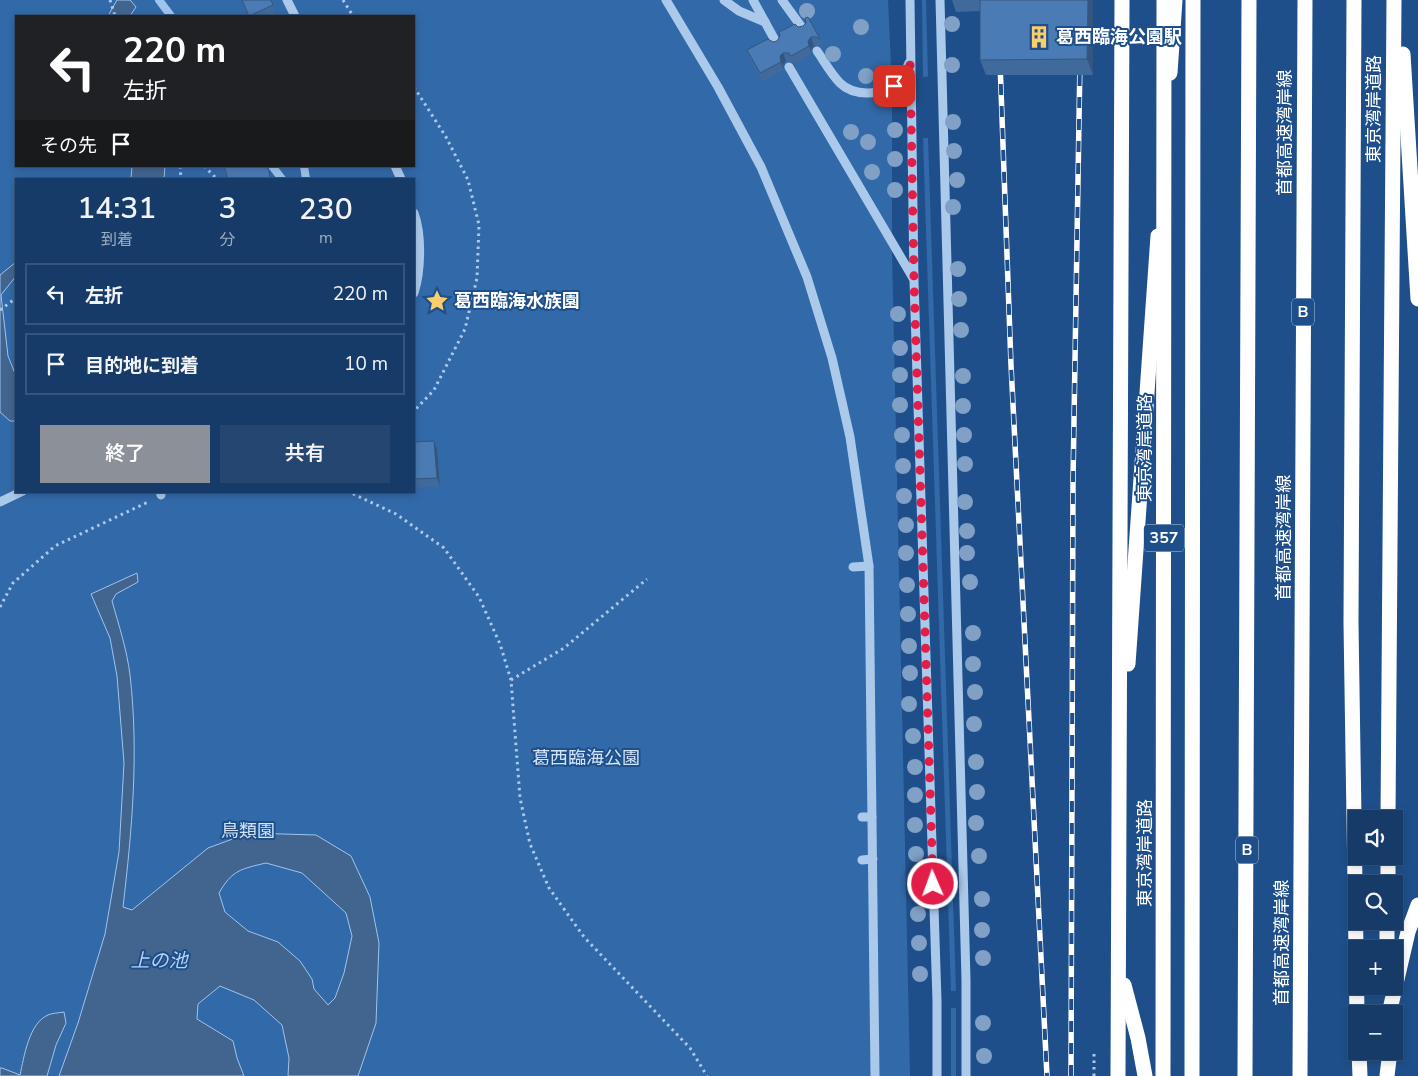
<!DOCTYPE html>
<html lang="ja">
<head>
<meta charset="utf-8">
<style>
	:root { --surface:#173b68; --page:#244671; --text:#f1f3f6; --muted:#9eadc0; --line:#36557c; --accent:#8c9099 }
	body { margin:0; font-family:"Nunito Sans","Noto Sans JP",sans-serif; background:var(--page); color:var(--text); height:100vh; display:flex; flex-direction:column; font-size:19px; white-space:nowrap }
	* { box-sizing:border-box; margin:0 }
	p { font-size:16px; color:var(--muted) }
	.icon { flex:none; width:28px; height:28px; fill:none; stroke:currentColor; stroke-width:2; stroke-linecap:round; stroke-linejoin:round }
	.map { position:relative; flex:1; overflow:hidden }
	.panel { position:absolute; left:15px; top:178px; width:400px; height:315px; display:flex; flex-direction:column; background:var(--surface); border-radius:0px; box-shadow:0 2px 8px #0003,0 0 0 1px var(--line) }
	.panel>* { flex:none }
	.guide { position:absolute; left:15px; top:15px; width:400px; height:152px; border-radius:0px; box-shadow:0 2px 8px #0003,0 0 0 1px var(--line); background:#202124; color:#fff; overflow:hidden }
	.fabs { position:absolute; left:1348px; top:810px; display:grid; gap:10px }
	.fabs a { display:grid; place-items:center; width:55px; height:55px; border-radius:0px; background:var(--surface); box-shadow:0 2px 8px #0003,0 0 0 1px var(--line); font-size:25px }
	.pin { position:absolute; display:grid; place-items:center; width:42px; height:42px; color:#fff; margin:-21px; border-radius:10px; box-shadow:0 2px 8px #0006 }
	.me { position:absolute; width:55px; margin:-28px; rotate:358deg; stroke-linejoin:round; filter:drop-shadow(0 0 4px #0008) }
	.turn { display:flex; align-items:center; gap:18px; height:105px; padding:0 25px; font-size:22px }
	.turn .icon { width:65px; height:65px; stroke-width:2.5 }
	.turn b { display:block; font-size:35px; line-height:42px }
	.then { display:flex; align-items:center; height:48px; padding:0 25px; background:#0003; gap:10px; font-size:19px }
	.eta { display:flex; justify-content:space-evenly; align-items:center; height:85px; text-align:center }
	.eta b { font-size:30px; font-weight:600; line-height:35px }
	.cta { display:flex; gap:10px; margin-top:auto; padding:10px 25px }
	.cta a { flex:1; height:58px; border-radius:0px; background:var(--accent); color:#fff; font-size:20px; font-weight:600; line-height:58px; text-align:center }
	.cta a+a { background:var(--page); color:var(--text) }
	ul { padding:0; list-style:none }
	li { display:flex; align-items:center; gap:15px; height:62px; margin:0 10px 8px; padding:0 15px; border:2px solid var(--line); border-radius:0px }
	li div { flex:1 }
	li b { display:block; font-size:19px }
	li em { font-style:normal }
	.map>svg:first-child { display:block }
</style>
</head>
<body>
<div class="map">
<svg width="1418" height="1076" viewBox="0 0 1418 1076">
	<rect width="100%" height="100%" fill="#1f4f8a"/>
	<g fill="#3269a8" fill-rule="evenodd">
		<path d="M0 0H888L892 87V251L910 1076H0ZM16 16H414V166H16ZM16 179H414V491H16Z"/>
		<polygon points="922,0 926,0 928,76 926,77 923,77"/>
		<polygon points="923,138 928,138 956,991 951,991"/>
		<rect x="951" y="1008" width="5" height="68"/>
	</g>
	<g fill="#426590" stroke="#9ec4ed" fill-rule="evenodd">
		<polygon points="117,0 130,0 136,7 130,16 108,16"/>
		<polygon points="132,166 165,166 164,179 131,179"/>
		<polygon points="16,262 16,276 1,295 8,356 16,376 16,421 10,421 0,412 0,275"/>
		<path d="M137 573 138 582 116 594 112 601C119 626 127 650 130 675 139 753 132 830 123 907L132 910 208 848 249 833 316 835 351 856 370 897 379 943 376 1023 358 1076H288L289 1058 282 1025 254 1000 220 986 198 1004 197 1019 233 1041 237 1058 244 1076H59L78 1023 105 934 119 852 124 763 117 676 110 638 91 594ZM266 863 302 873 346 913 352 936 344 973 335 998 328 1005 314 989 312 979 300 961 278 942 248 931 225 912 219 893C232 870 241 869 266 863Z"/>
		<path d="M64 1012 66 1023 56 1045 47 1076H0V1068H2L20 1075C24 1057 29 1023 48 1015 52 1013 59 1013 64 1012Z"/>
	</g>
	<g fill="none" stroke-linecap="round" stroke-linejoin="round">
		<g stroke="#9ec4ed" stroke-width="8">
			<polyline points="159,0 171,16"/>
			<polyline points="272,166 282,179"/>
			<polyline points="304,166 306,179"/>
		</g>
		<g stroke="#abc9eb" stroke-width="3" stroke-dasharray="2.5 4" stroke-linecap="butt">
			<polyline points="110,0 115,16"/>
			<polyline points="343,0 353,16"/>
			<polyline points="414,87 446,137 468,180 479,225 477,278 465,329 434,390 414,411"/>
			<polyline points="180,166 181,179"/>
			<polyline points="204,166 217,179"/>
			<polyline points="0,310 16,298"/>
			<polyline points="347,491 396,514 444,548 479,597 500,644 511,680 520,798 530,844 549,888 584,937 690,1048 707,1076"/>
			<polyline points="0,607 13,583 55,546 148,502"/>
			<polyline points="511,680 564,648 647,579"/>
			<polyline points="1094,1076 1094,1053"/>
		</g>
		<g stroke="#abc9eb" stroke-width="9">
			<polyline points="287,0 295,16"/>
			<polyline points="666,0 718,87 761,167 807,277 832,358 850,437 869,566 875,1076"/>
			<polyline points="724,0 739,11 765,22"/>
			<polyline points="753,0 777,44"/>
			<polyline points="782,0 803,29"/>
			<polyline points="910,0 914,281 937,1001 937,1076"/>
			<polyline points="940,0 966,980 966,1076"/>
			<path d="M817 51C824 61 831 74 840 83 853 96 880 96 894 85 902 80 905 71 909 63"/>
			<polyline points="789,67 913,278"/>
			<polyline points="395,166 401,179"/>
			<path d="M414 213C422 235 421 271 414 293"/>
			<polyline points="160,491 161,495"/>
			<polyline points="0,502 23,491"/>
			<polyline points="853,567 869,566"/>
			<polyline points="862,817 872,817"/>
			<polyline points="862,860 873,859"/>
		</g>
		<g stroke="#fff" stroke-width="15">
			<polyline points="1354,0 1351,623 1357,1014"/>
			<polyline points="1403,54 1418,299"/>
			<polyline points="1170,73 1175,0"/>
			<polyline points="1128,664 1158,236"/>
			<polyline points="1388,819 1394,0"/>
			<polyline points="1388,884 1388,856"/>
			<polyline points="1387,949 1387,921"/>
			<polyline points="1124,985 1138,1038 1145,1076"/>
			<polyline points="1391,1014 1391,1005 1408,932 1418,905"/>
			<polyline points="1359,1051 1360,1076"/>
			<polyline points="1118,1076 1122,0"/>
			<polyline points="1192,1076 1193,0"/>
			<polyline points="1245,1076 1249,0"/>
			<polyline points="1300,1076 1305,0"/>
			<polyline points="1387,1076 1390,1051"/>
		</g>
		<defs>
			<g id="rail">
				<polyline points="1000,62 1011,365 1047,1076"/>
				<polyline points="1071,1076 1073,480 1080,60"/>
			</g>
		</defs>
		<use href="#rail" stroke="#fff" stroke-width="5.5"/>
		<use href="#rail" stroke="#1f4f8a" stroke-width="4" stroke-dasharray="11" stroke-linecap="butt"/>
		<polyline stroke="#fff" stroke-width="15" points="1163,1076 1164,0"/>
	</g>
	<g fill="#80a0c6">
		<circle cx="807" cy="11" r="8"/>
		<circle cx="952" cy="24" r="8"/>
		<circle cx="861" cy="27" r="8"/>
		<circle cx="833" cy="54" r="8"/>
		<circle cx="952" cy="65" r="8"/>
		<circle cx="866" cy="76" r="8"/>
		<circle cx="953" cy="122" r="8"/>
		<circle cx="895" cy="130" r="8"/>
		<circle cx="851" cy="132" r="8"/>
		<circle cx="868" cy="142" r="8"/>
		<circle cx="954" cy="151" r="8"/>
		<circle cx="895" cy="159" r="8"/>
		<circle cx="872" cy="172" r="8"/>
		<circle cx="957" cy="180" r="8"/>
		<circle cx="895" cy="190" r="8"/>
		<circle cx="953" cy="207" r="8"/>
		<circle cx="958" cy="269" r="8"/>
		<circle cx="959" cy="299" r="8"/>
		<circle cx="898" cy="314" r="8"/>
		<circle cx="961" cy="330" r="8"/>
		<circle cx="900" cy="348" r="8"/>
		<circle cx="900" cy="375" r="8"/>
		<circle cx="963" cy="376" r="8"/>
		<circle cx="900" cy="405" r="8"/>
		<circle cx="963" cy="406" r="8"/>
		<circle cx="902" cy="435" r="8"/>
		<circle cx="964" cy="435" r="8"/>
		<circle cx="965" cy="464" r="8"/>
		<circle cx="903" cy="466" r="8"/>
		<circle cx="904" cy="496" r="8"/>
		<circle cx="965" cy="502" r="8"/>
		<circle cx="906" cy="525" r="8"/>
		<circle cx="967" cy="531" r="8"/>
		<circle cx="906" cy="553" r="8"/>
		<circle cx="967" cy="553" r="8"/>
		<circle cx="970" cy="582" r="8"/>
		<circle cx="907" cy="585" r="8"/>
		<circle cx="908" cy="614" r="8"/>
		<circle cx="973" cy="633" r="8"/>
		<circle cx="909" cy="646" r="8"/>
		<circle cx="973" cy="664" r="8"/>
		<circle cx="910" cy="673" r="8"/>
		<circle cx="975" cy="692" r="8"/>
		<circle cx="909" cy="704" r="8"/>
		<circle cx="974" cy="724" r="8"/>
		<circle cx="913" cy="736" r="8"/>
		<circle cx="976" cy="762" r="8"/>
		<circle cx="915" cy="767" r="8"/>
		<circle cx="977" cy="792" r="8"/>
		<circle cx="915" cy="795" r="8"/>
		<circle cx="976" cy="823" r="8"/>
		<circle cx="915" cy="825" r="8"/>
		<circle cx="916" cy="854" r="8"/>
		<circle cx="979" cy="856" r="8"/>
		<circle cx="917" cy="883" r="8"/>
		<circle cx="982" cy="899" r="8"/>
		<circle cx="918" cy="914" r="8"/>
		<circle cx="982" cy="930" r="8"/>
		<circle cx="919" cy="943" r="8"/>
		<circle cx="983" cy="958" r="8"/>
		<circle cx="920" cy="974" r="8"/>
		<circle cx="983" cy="1023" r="8"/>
		<circle cx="984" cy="1056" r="8"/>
	</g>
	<g fill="#406a9b">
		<polygon points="241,0 271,0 277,16 248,16"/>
		<polygon points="952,0 1093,0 1093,75 986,75 980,60 980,11 956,12"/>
		<polygon points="798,27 820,39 823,47 819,45 814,46 811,49 812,54 794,64 792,61 786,61 783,64 784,70 763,82 750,59 747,50 777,41"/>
		<polygon points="220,166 265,166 227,177"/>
		<polygon points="414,442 437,449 440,486 414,488"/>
	</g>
	<g fill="#34567e">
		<polygon points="1088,0 1093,0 1093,75 1087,59"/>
		<polygon points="811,37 814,46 811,49 812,54 809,46 808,41"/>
		<polygon points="783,53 786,61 783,64 784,70 781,62 780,56"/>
		<polygon points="434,441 437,449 440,486 437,478"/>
	</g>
	<g fill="#4b7bb4" stroke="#34567e">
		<polygon points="242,0 271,0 273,5 249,16"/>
		<polygon points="980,0 1088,0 1087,59 980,60"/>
		<polygon points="808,17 820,39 816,37 811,37 808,41 809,46 791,56 789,53 783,53 780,56 781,62 760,73 747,50 768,39 773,42 777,41 780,36 779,32 795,24 798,27 803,26 806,23 805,18"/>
		<polygon points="224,166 265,166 269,170 270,179 228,179"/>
		<polygon points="434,441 437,478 414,479 414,442"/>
	</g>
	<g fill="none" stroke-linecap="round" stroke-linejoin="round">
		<polyline stroke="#e11d48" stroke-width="9" stroke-dasharray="0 16.2" points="894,86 903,76 910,62 914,281 933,884"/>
	</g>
	<defs>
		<symbol id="building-bare" viewBox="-9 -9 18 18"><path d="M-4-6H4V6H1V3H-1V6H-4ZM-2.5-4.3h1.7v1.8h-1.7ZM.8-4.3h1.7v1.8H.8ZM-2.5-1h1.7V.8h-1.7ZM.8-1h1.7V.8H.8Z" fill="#face6a" stroke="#1f4f8a" stroke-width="2.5" paint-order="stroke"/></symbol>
		<symbol id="sight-bare" viewBox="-9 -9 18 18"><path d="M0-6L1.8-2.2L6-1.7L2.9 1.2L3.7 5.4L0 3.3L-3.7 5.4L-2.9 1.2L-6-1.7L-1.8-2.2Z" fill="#face6a" stroke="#1f4f8a" stroke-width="2.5" paint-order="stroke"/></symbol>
	</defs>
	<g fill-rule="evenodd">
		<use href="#building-bare" x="1023" y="21" width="32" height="32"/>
		<use href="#sight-bare" x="421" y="285" width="32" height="32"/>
	</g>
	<g text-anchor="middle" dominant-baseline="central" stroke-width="4" stroke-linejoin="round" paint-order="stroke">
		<g fill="#1f4f8a" stroke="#bccadc" stroke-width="1">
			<rect x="1292" y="298.5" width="22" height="27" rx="4"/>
			<rect x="1144" y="524.5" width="40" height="27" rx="4"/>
			<rect x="1236" y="836.5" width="22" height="27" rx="4"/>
		</g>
		<g font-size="16" font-weight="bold" fill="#fff">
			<text x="1303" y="312">B</text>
			<text x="1164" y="538">357</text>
			<text x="1247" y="850">B</text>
		</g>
		<g font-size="18" font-weight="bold" fill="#fff" stroke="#1f4f8a" text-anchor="start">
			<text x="1056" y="37">葛西臨海公園駅</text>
			<text x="454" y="301">葛西臨海水族園</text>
		</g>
		<g font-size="18" fill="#fff" stroke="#1f4f8a">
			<text transform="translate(1374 109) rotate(-90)">東京湾岸道路</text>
			<text transform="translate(1285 133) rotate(-90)">首都高速湾岸線</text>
			<text transform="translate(1145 448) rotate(-90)">東京湾岸道路</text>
			<text transform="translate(1284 538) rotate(-90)">首都高速湾岸線</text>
			<text transform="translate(1145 853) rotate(-90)">東京湾岸道路</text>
			<text transform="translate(1282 943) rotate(-90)">首都高速湾岸線</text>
		</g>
		<g font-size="18" fill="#d0e3f8" stroke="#1f4f8a">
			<text x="586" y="758">葛西臨海公園</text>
			<text x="248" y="831">鳥類園</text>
		</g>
		<g font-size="19" font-style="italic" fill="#b6d3f3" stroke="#1f4f8a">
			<text x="159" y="961">上の池</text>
		</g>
	</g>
</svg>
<div class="fabs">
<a><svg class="icon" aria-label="sound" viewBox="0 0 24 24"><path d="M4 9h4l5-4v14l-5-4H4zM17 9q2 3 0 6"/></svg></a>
<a><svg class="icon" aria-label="search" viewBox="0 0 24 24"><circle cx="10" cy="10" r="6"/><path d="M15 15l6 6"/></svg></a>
<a>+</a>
<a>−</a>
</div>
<div class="pin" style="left:894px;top:86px;background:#d93025"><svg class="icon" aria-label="arrive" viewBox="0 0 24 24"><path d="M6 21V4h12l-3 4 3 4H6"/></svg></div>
<svg class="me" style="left:933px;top:884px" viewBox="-20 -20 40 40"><circle r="17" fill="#e11d48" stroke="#fff" stroke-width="3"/><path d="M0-11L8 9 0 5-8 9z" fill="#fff"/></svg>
<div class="guide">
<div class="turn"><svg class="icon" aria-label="left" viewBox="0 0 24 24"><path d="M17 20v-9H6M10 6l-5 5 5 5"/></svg><div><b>220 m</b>左折</div></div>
<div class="then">その先<svg class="icon" aria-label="arrive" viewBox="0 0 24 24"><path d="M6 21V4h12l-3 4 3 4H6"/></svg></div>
</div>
<section class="panel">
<div class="eta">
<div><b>14:31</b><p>到着</p></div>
<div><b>3</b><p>分</p></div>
<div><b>230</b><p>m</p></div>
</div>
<ul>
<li><svg class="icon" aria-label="left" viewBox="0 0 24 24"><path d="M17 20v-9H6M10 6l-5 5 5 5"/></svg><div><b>左折</b></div><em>220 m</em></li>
<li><svg class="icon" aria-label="arrive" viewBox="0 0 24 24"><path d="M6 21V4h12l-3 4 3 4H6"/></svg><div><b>目的地に到着</b></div><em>10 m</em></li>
</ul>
<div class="cta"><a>終了</a><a>共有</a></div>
</section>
</div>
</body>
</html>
